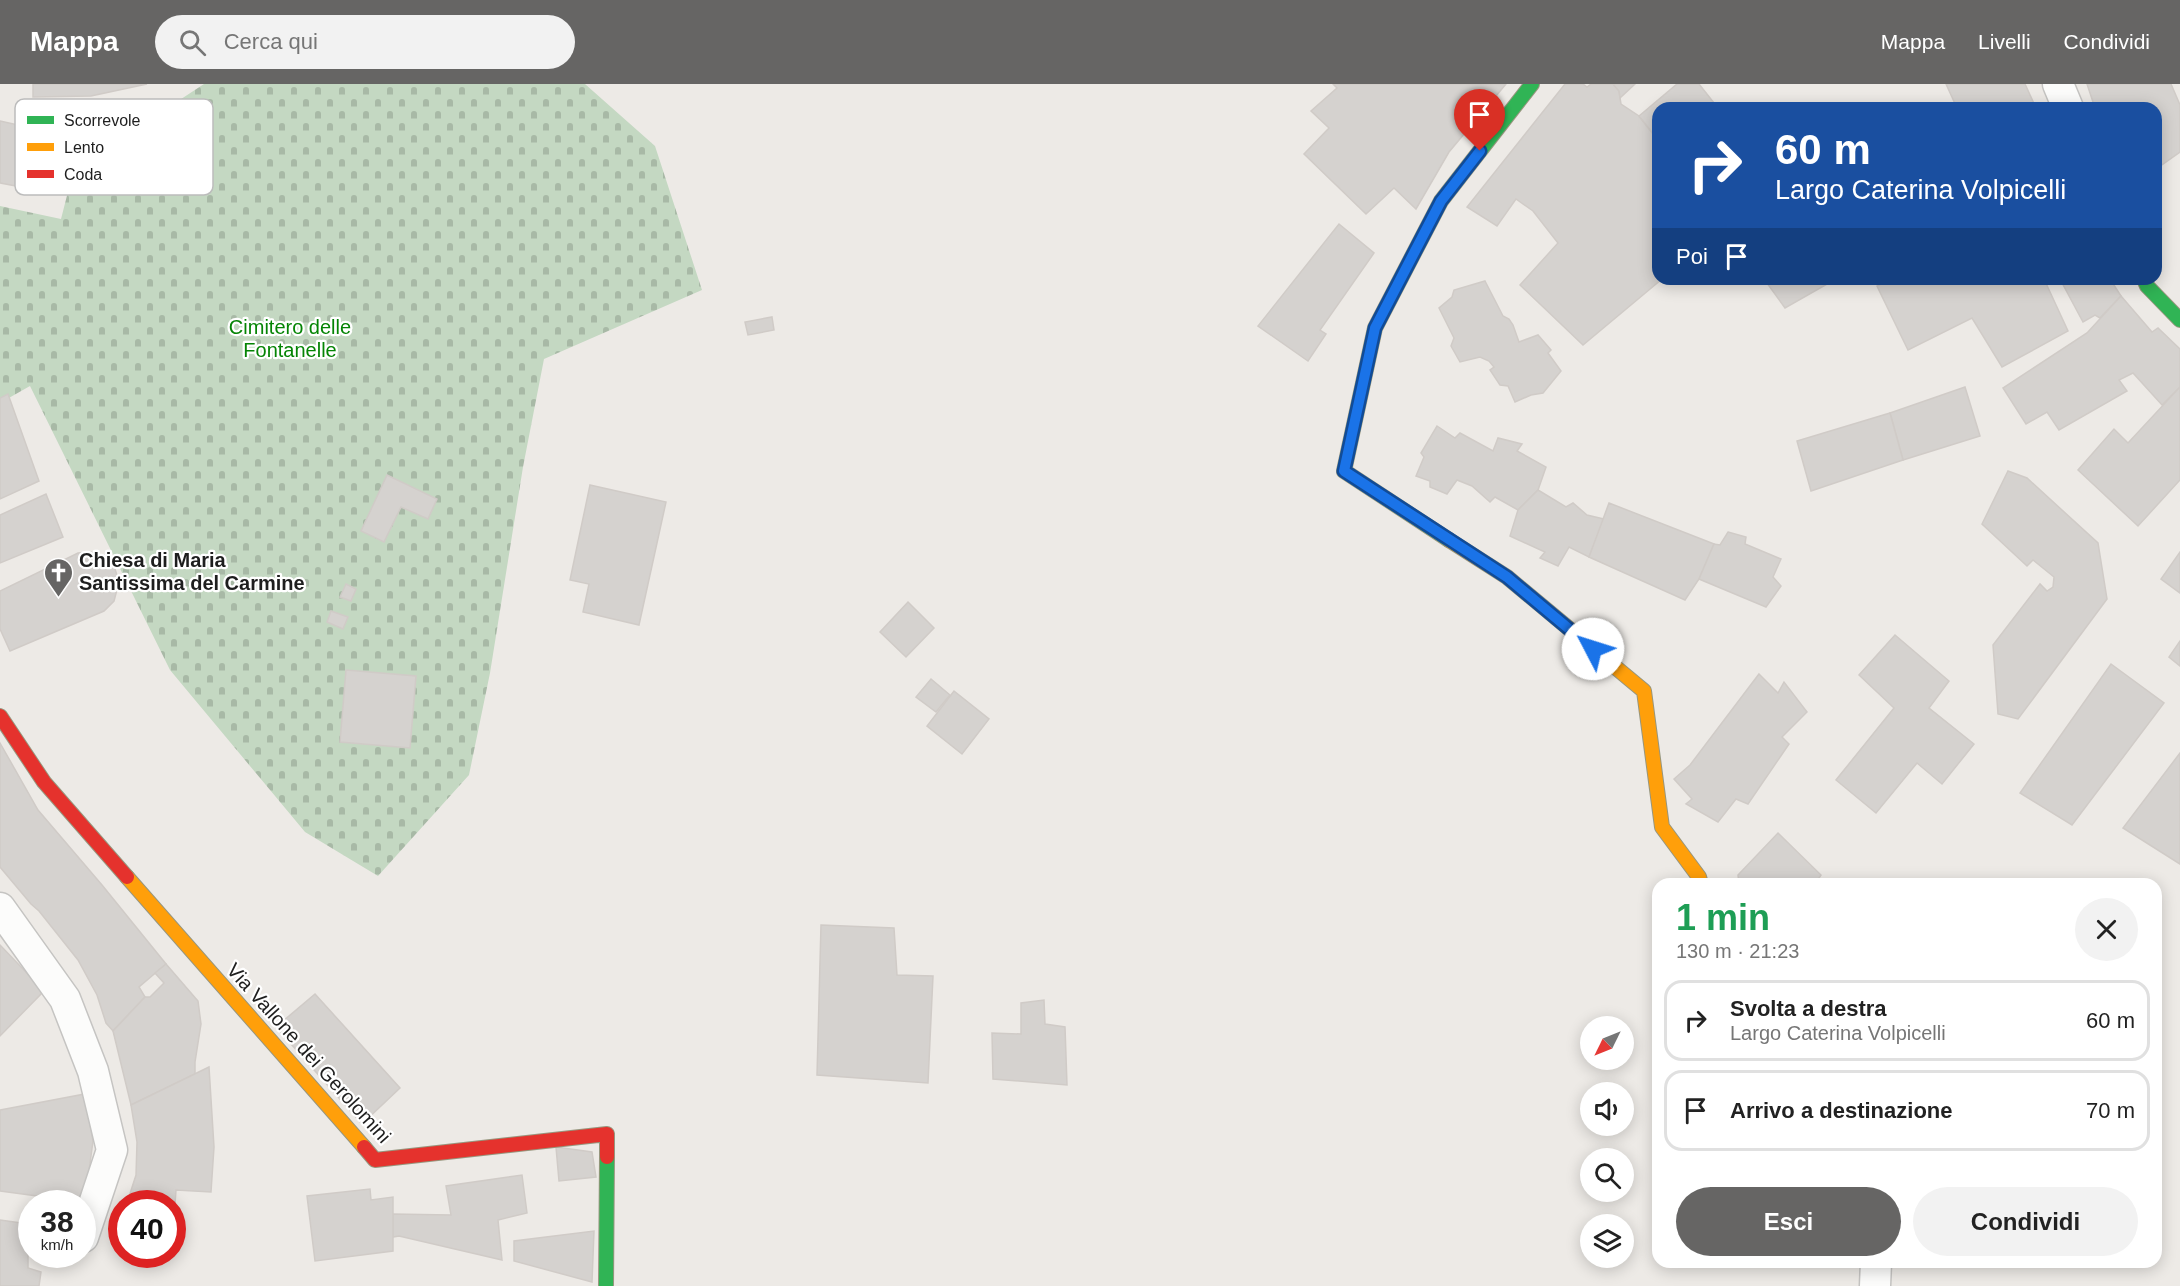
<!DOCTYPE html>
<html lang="it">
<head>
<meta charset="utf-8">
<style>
	:root { --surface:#fff; --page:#f2f2f2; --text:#222; --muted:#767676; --line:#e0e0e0; --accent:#666564 }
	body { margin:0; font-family:Helvetica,sans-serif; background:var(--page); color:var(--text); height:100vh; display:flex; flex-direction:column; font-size:22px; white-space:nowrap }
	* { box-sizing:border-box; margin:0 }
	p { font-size:20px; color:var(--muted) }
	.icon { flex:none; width:33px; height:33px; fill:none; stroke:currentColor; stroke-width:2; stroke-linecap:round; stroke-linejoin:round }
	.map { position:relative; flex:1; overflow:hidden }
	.drawer { position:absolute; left:1652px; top:794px; width:510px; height:390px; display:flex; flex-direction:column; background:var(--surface); border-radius:18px; box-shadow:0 3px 15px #0003 }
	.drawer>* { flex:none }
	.guide { position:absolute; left:1652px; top:18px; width:510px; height:183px; border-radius:18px; box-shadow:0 3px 15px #0003; background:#1a4fa0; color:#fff; overflow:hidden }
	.needle { width:39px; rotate:227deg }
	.controls { position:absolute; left:1580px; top:932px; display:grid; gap:12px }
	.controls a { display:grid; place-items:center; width:54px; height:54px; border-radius:50%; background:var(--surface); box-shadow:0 3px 15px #0003; font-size:30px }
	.speed { position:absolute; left:18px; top:1106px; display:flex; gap:12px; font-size:30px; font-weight:700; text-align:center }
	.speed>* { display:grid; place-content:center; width:78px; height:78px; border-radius:50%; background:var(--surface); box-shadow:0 3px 15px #0003; line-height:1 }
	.speed small { font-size:15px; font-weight:400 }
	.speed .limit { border:9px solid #d22; background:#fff; color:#111 }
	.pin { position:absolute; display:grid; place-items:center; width:51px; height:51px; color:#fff; margin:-62px -26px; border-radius:50% 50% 50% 0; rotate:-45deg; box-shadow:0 0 6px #0007 }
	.pin .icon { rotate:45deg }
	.me { position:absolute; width:66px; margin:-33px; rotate:310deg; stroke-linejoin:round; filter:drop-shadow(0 0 4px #0008) }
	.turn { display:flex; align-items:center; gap:21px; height:126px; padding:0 24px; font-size:27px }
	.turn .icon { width:78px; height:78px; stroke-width:2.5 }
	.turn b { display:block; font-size:42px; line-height:51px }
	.then { display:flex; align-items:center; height:57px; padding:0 24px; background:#0003; gap:12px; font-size:22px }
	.round { display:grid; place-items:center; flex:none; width:63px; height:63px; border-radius:32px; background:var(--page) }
	.overview { display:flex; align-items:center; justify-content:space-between; height:102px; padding:0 24px }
	h1 { font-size:36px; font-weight:800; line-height:45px; color:#1e9e55 }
	.cta { display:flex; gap:12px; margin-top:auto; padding:12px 24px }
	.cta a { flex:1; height:69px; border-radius:36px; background:var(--accent); color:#fff; font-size:24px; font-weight:800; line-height:69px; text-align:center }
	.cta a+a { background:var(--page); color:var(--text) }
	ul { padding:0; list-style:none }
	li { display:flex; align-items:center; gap:18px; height:81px; margin:0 12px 9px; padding:0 12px; border:3px solid var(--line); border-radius:18px }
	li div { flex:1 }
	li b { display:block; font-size:22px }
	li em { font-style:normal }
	header { display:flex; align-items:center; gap:36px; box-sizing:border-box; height:84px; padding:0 30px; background:var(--accent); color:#fff }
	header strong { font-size:28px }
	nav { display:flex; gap:33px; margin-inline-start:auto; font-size:21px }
	.search { width:420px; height:54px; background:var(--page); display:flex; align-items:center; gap:15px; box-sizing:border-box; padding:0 21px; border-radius:33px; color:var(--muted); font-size:22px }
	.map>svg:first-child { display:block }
</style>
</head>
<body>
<header>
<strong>Mappa</strong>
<div class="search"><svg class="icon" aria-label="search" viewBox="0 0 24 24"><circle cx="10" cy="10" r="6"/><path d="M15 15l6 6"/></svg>Cerca qui</div>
<nav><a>Mappa</a><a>Livelli</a><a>Condividi</a></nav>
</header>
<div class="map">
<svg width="2180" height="1202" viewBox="0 0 2180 1202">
	<defs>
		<pattern id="cemetery-stones" width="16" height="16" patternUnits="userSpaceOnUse" patternTransform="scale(1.5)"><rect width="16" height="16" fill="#c4d8c2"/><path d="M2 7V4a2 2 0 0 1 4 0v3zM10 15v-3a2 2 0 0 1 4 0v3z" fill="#a8b9a6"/></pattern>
	</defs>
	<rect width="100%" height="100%" fill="#edeae6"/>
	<polygon fill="url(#cemetery-stones)" points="204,0 585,0 655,62 702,206 544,275 523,383 490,589 469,691 378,792 305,748 170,586 30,302 0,319 0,122 61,135 85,41 143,40"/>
	<g fill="#d5d2cf" stroke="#d0cbc7" stroke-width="1.5">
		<polygon points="33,0 147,0 91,12 33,13"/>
		<polygon points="1333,0 1506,0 1449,68 1416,125 1394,104 1366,130 1304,70 1329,44 1311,27 1337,4"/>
		<polygon points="1565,0 1583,0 1587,3 1591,0 1613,0 1619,7 1621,20 1639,32 1658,56 1658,195 1662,195 1583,261 1520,201 1558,159 1533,127 1516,115 1497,142 1467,123"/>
		<polygon points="1613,0 1635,0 1620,14 1619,7"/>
		<polygon points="1677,0 1699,0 1718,24 1658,24 1658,56 1639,32"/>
		<polygon points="1946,0 2025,0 2036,24 1957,24"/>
		<polygon points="2087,0 2171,0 2180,21 2180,68 2156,85 2156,24 2095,24"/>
		<polygon points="0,37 63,51 53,109 0,99"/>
		<polygon points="1339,140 1374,169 1320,246 1326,250 1308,277 1258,242"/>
		<polygon points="1764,195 1836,195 1785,224"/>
		<polygon points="1892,195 2044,195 2068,247 2002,283 1972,234 1908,266 1877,202"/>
		<polygon points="2060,195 2110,195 2121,212 2100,234 2095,231 2083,238"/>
		<polygon points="1485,197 1503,232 1509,235 1513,241 1519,258 1538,251 1551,266 1548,269 1561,287 1543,309 1531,311 1515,318 1508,302 1500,301 1490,286 1494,283 1489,277 1480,273 1460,278 1451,262 1454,254 1439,224 1452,213 1454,206"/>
		<polygon points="2121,212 2152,248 2158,244 2180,265 2180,303 2162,321 2133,289 2119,296 2127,307 2059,346 2047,328 2026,340 2003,304 2087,249"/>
		<polygon points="772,233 774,246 748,251 745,238"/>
		<polygon points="1965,303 1980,352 1903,376 1890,329"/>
		<polygon points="2180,303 2180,396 2138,442 2078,386 2114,345 2128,359"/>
		<polygon points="8,310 39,397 0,415 0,314"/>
		<polygon points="1890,329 1903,376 1811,407 1797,357"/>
		<polygon points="1437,342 1455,354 1460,349 1493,367 1498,354 1522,360 1517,367 1546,383 1538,406 1518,426 1495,413 1490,418 1472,402 1457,396 1447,410 1430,403 1430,397 1416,392 1424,373 1421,369"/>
		<polygon points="2008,387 2027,394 2098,459 2107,515 2018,635 1998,630 1993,561 2040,500 2047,507 2053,503 2054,493 2033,476 2027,482 1982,440"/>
		<polygon points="387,391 437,415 428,435 401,423 384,458 361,447"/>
		<polygon points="590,401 666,418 639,541 583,528 589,500 570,496"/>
		<polygon points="1538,406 1566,423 1573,419 1587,431 1604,435 1589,473 1569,463 1558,482 1540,474 1545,468 1510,452 1518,426"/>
		<polygon points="46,410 63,453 0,479 0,431"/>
		<polygon points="1609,419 1714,460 1699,495 1685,516 1589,473"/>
		<polygon points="1728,448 1746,453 1745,460 1781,475 1773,493 1781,502 1766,523 1699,495 1714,460 1720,461"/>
		<polygon points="91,468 105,474 115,485 119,498 114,517 104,527 10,567 0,545 0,507 78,469"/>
		<polygon points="2180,468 2180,509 2161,495"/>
		<polygon points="346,500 356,505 351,517 340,513"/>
		<polygon points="908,518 934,544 906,573 880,548"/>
		<polygon points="331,527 348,533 343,545 327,538"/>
		<polygon points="1895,551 1949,597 1929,624 1974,660 1942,700 1917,679 1876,729 1836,696 1894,624 1859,591"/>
		<polygon points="2180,557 2180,582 2169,573"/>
		<polygon points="2111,580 2164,619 2072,741 2020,709"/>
		<polygon points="346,586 416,592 410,664 340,658"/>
		<polygon points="1759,590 1778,609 1784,598 1807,628 1782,653 1789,660 1748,720 1736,715 1718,738 1686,720 1692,715 1674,695 1690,681"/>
		<polygon points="931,595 950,611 936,628 916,613"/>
		<polygon points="954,607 989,635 962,670 927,642"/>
		<polygon points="0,659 38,726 102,801 166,880 139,903 145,913 113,947 106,939 97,911 78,876 39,827 31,820 0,783"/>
		<polygon points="2180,669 2180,780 2123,744"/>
		<polygon points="1778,749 1821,791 1815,800 1739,800 1738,791"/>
		<polygon points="821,841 894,844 897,891 933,892 928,999 817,991"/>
		<polygon points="0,861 44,907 0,952"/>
		<polygon points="166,880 198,917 201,940 195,978 195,990 131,1021 113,947 145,913 150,913 164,899 155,889"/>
		<polygon points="315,910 400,1004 362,1040 276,943"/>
		<polygon points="1044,916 1045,940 1065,943 1067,1001 993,995 992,949 1021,950 1021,919"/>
		<polygon points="209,983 214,1063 211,1108 176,1106 175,1120 180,1125 178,1142 172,1141 172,1119 127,1119 136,1091 137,1058 131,1021"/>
		<polygon points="85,1010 93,1057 88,1094 82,1119 51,1119 52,1114 0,1107 0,1026"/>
		<polygon points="556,1063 592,1068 596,1093 559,1097"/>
		<polygon points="522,1091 527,1129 498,1136 502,1176 399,1152 393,1153 393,1130 451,1131 446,1102"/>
		<polygon points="370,1105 371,1116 393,1113 393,1167 315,1177 307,1112"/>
		<polygon points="0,1136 28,1140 28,1184 41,1188 39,1202 0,1202"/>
		<polygon points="594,1147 592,1198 514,1177 514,1157"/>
	</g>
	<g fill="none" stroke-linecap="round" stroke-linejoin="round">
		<defs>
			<g id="street">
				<polyline points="2058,0 2068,24"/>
				<polyline points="0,824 65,915 93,987 112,1066 83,1153"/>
				<polyline points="1875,1202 1876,1178"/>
			</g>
			<g id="fast">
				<polyline points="2144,195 2147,202 2180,236"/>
				<polyline points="1449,456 1344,387 1375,244 1441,117 1532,0"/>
				<polyline points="606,1202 607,1073"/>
			</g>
			<g id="slow">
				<polyline points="1449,456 1507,493 1644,607 1662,743 1699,793 1701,800"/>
				<polyline points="127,793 364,1063"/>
			</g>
			<g id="jam">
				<polyline points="0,632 44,698 127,793"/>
				<polyline points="364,1063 375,1076 607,1050 607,1073"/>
			</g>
		</defs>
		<use href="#street" stroke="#c5c4c2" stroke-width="33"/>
		<use href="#fast" stroke="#97967e" stroke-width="16"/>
		<use href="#slow" stroke="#97967e" stroke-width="16"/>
		<use href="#jam" stroke="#97967e" stroke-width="16"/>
		<use href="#street" stroke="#fcfcfb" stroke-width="30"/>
		<use href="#fast" stroke="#30b455" stroke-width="14"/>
		<use href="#slow" stroke="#ff9f0a" stroke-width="14"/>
		<use href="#jam" stroke="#e5322d" stroke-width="14"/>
	</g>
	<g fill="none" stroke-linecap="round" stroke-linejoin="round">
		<defs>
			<polyline id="route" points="1480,67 1441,117 1375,244 1344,387 1507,493 1593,565"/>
		</defs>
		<use href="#route" stroke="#114b97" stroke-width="15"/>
		<use href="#route" stroke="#1a73e8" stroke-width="10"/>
	</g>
	<defs>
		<symbol id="church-pin" viewBox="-11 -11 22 30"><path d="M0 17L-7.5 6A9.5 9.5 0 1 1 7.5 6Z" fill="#666564" stroke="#fff"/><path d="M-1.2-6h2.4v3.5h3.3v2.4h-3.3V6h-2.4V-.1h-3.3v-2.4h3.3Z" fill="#fff"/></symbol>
	</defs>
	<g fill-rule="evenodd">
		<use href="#church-pin" x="42" y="472" width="33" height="45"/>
	</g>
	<g text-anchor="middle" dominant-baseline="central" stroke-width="4.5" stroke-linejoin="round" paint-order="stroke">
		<g font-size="20" fill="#048404" stroke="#fff">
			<text x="290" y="243">Cimitero delle<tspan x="290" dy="23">Fontanelle</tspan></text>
		</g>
		<g font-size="20" font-weight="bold" fill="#1e1e1e" stroke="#fff" text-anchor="start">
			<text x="79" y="476">Chiesa di Maria<tspan x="79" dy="23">Santissima del Carmine</tspan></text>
		</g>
		<g font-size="20" fill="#1e1e1e" stroke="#fff">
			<text transform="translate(309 969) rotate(48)">Via Vallone dei Gerolomini</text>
		</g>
	</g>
	<rect x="15" y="15" width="198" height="96" rx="9" fill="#fff" stroke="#bcbcbc" stroke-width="1.5"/>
	<rect x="27" y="32" width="27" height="8" fill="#30b455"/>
	<rect x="27" y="59" width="27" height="8" fill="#ff9f0a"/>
	<rect x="27" y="86" width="27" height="8" fill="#e5322d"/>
	<g font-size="16" fill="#1e1e1e">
		<text x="64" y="42">Scorrevole</text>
		<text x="64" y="69">Lento</text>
		<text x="64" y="96">Coda</text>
	</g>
</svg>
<div class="controls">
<a><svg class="needle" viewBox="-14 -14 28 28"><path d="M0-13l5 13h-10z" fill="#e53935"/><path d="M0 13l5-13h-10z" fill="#767676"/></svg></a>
<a><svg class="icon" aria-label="sound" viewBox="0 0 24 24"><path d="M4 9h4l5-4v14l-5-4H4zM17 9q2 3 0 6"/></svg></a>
<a><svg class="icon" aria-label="search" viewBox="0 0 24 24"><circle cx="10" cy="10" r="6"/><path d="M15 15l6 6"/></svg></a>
<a><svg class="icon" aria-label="layers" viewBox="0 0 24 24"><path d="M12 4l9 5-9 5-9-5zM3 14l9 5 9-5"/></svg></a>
</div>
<div class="speed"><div>38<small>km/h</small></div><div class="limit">40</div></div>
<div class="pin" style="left:1480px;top:67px;background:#d93025"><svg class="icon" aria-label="arrive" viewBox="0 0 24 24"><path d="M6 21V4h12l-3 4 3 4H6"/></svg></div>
<svg class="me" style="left:1593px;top:565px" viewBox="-20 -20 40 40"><circle r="19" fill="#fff"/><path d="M0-13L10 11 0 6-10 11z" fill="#1a73e8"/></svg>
<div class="guide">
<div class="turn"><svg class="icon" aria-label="right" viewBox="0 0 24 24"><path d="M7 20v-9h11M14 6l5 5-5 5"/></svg><div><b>60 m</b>Largo Caterina Volpicelli</div></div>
<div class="then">Poi<svg class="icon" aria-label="arrive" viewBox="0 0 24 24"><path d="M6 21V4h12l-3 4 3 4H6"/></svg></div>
</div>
<section class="drawer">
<div class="overview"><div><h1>1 min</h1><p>130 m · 21:23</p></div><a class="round"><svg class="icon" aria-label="close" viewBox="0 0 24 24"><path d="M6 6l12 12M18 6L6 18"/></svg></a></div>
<ul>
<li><svg class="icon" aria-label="right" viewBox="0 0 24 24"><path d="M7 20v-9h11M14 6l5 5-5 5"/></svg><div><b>Svolta a destra</b><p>Largo Caterina Volpicelli</p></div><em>60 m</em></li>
<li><svg class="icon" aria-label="arrive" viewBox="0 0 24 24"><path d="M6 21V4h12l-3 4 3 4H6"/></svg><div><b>Arrivo a destinazione</b></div><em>70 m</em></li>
</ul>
<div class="cta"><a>Esci</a><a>Condividi</a></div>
</section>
</div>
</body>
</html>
